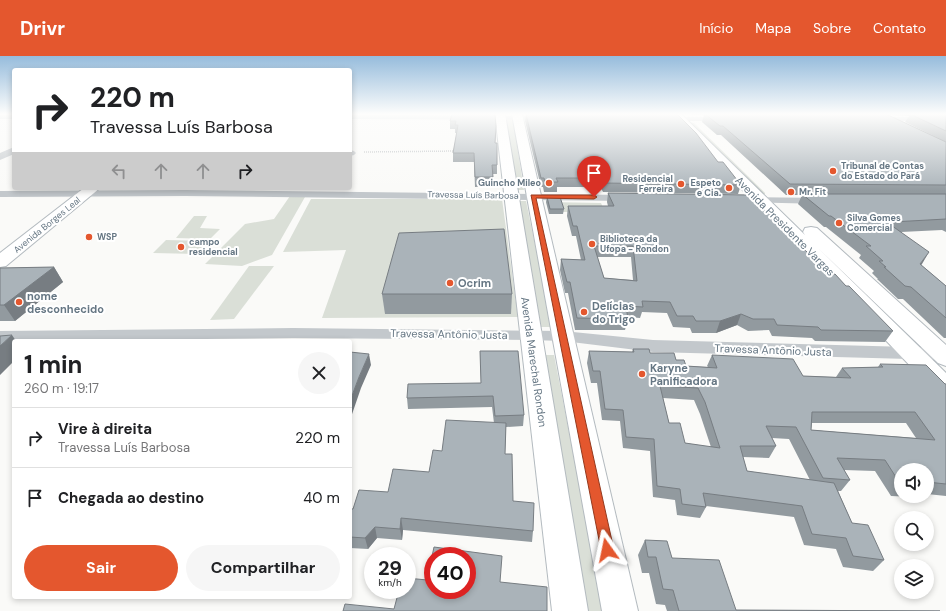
<!DOCTYPE html>
<html lang="pt">
<head>
<meta charset="utf-8">
<style>
	:root { --surface:#fff; --page:#f6f6f6; --text:#202124; --muted:#757577; --line:#e0e0e0; --accent:#e4572e }
	body { margin:0; font-family:"DM Sans",sans-serif; background:var(--page); color:var(--text); height:100vh; display:flex; flex-direction:column; font-size:15px; white-space:nowrap }
	* { box-sizing:border-box; margin:0 }
	p { font-size:13px; color:var(--muted) }
	.icon { flex:none; width:22px; height:22px; fill:none; stroke:currentColor; stroke-width:2; stroke-linecap:round; stroke-linejoin:round }
	.map { position:relative; flex:1; overflow:hidden }
	.details { position:absolute; left:12px; top:283px; width:340px; height:260px; display:flex; flex-direction:column; background:var(--surface); border-radius:4px; box-shadow:0 2px 6px #0003 }
	.details>* { flex:none }
	.banner { position:absolute; left:12px; top:12px; width:340px; height:122px; border-radius:4px; box-shadow:0 2px 6px #0003; background:#fff; color:var(--text); overflow:hidden }
	.buttons { position:absolute; left:894px; top:407px; display:grid; gap:8px }
	.buttons a { display:grid; place-items:center; width:40px; height:40px; border-radius:50%; background:var(--surface); box-shadow:0 2px 6px #0003; font-size:20px }
	.speed { position:absolute; left:364px; top:491px; display:flex; gap:8px; font-size:20px; font-weight:700; text-align:center }
	.speed>* { display:grid; place-content:center; width:52px; height:52px; border-radius:50%; background:var(--surface); box-shadow:0 2px 6px #0003; line-height:1 }
	.speed small { font-size:10px; font-weight:400 }
	.speed .limit { border:6px solid #d22; background:#fff; color:#111 }
	.pin { position:absolute; display:grid; place-items:center; width:34px; height:34px; color:#fff; margin:-41px -17px; border-radius:50% 50% 50% 0; rotate:-45deg; box-shadow:0 0 4px #0007 }
	.pin .icon { rotate:45deg }
	.me { position:absolute; width:44px; margin:-22px; rotate:348deg; stroke-linejoin:round; filter:drop-shadow(0 0 3px #0008) }
	.turn { display:flex; align-items:center; gap:14px; height:84px; padding:0 12px; font-size:18px }
	.turn .icon { width:52px; height:52px; stroke-width:2.5 }
	.turn b { display:block; font-size:28px; line-height:34px }
	.lanes { display:flex; align-items:center; height:38px; padding:0 12px; background:#0003; justify-content:center; gap:20px; direction:ltr }
	.lanes .off { opacity:.35 }
	.round { display:grid; place-items:center; flex:none; width:42px; height:42px; border-radius:21px; background:var(--page) }
	.overview { display:flex; align-items:center; justify-content:space-between; height:68px; padding:0 12px }
	h1 { font-size:24px; font-weight:700; line-height:30px }
	.action { display:flex; gap:8px; margin-top:auto; padding:8px 12px }
	.action a { flex:1; height:46px; border-radius:24px; background:var(--accent); color:#fff; font-size:16px; font-weight:700; line-height:46px; text-align:center }
	.action a+a { background:var(--page); color:var(--text) }
	ul { padding:0; list-style:none }
	li { display:flex; align-items:center; gap:12px; height:60px; padding:0 12px; border-top:1px solid var(--line) }
	li div { flex:1 }
	li b { display:block; font-size:15px }
	li em { font-style:normal }
	header { display:flex; align-items:center; gap:24px; box-sizing:border-box; height:56px; padding:0 20px; background:var(--accent); color:#fff }
	header strong { font-size:19px }
	nav { display:flex; gap:22px; margin-inline-start:auto; font-size:14px }
	.map>svg:first-child { display:block }
</style>
</head>
<body>
<header>
<strong>Drivr</strong>
<nav><a>Início</a><a>Mapa</a><a>Sobre</a><a>Contato</a></nav>
</header>
<div class="map">
<svg width="946" height="555" viewBox="0 0 946 555">
	<rect width="100%" height="100%" fill="#fafaf8"/>
	<g fill="#dadfd7">
		<polygon points="506,64 513,64 524,134 516,134"/>
		<polygon points="688,66 694,67 765,137 765,138 760,138"/>
		<polygon points="290,140 305,141 272,199 242,210 205,208 245,168 274,163"/>
		<polygon points="311,143 502,143 518,261 322,262 346,194 283,196"/>
		<polygon points="518,145 526,145 552,271 539,271"/>
		<polygon points="546,146 601,147 605,156 562,156 548,152"/>
		<polygon points="194,160 207,160 200,172 220,173 210,183 176,182"/>
		<polygon points="166,184 209,185 197,198 153,197"/>
		<polygon points="249,210 274,210 234,263 210,264"/>
		<polygon points="545,299 554,299 604,555 585,555"/>
	</g>
	<g fill="none" stroke-linecap="round" stroke-linejoin="round">
		<defs>
			<g id="secondary">
				<polygon points="495,58 505,58 588,555 552,555"/>
				<polygon points="512,58 522,58 638,555 602,555"/>
				<polygon points="670,58 681,58 805,179 803,176 805,172 811,171 817,172 946,289 946,310 938,307 818,192 946,317 946,341 937,338"/>
				<polygon points="84,132 100,132 6,210 0,211 0,197"/>
			</g>
		</defs>
		<use href="#secondary" stroke="#b3babf" stroke-width="2"/>
		<polyline stroke="#bbbfc2" stroke-width="1.5" stroke-dasharray="1 1" stroke-linecap="butt" points="364,96 457,95"/>
		<g fill="#c3c8cc" fill-rule="evenodd">
			<rect x="0" y="59" width="14" height="4"/>
			<polygon points="350,59 548,60 552,62 548,64 350,63"/>
			<polygon points="661,61 726,61 730,63 726,65 664,65 660,63"/>
			<polygon points="871,61 946,61 946,65 874,65 870,63"/>
			<polygon points="14,91 14,98 0,104 0,97"/>
			<polygon points="350,94 354,95 356,97 354,99 350,100"/>
			<polygon points="185,134 630,139 634,140 636,142 634,144 630,145 185,140 0,141 0,135"/>
			<polygon points="746,141 822,142 826,143 828,145 826,147 822,148 742,146 740,144 742,142"/>
			<polygon points="293,272 563,275 653,284 946,292 946,304 653,296 563,285 530,284 293,282 0,285 0,275"/>
		</g>
		<use href="#secondary" fill="#fff" fill-rule="evenodd"/>
	</g>
	<g fill="#929a9f" fill-rule="evenodd">
		<polygon points="452,58 496,78 495,87 497,109 497,118 493,118 493,130 475,131 474,106 453,106 453,97 457,77 455,77 455,73 450,73 450,65"/>
		<polygon points="524,58 669,58 741,129 738,138 603,136 601,132 595,131 557,131 557,136 544,136 543,131 541,131 525,65 526,58"/>
		<polygon points="692,58 886,58 942,84 905,66 909,60 891,59 888,58 946,58 946,176 942,174 901,176 921,209 946,230 946,282 944,282 903,243 898,243 877,223 878,223 872,217 874,215 859,202 861,199 826,171 824,171 798,148 802,139 786,139 721,79 717,79 702,66 704,59 694,59"/>
		<path d="M608 137 813 202 846 230 893 275 885 286 815 285 812 282 772 280 769 274 748 275 737 269 716 277H692L690 272 673 271 667 257 642 256 640 262 628 261V263L625 274H575L568 237H565L560 214 561 203 581 204 576 180H572L567 160 568 150H608L607 146ZM597 201H631L633 224 604 222Z"/>
		<polygon points="547,141 564,153 563,158 549,158 546,146"/>
		<polygon points="54,211 63,226 15,265 0,265 0,212"/>
		<polygon points="382,238 512,238 511,258 385,258"/>
		<path d="M633 293 676 304 686 310 708 311 707 310 712 299 803 320 836 321 842 312 878 311 880 308 946 328V440L927 438V414H901V440H916L915 441 891 440 875 415 844 414 850 424 841 435H838L852 467 884 504 873 515 843 511 836 493 804 489 794 461 706 450V451L700 462 677 459 675 444 653 441 650 395 623 392 620 365 602 364 597 327H591L587 307 589 295 632 296ZM663 342 694 344 700 358 711 391 685 387 669 367ZM812 367H906L916 382 811 374ZM772 382 789 383 810 424 747 415 743 401 769 402 776 390Z"/>
		<polygon points="480,295 524,359 523,370 506,371 505,398 513,445 533,475 532,486 403,474 402,484 377,482 368,493 350,492 350,453 353,453 429,416 442,395 494,367 492,351 408,353 407,342 481,327"/>
		<polygon points="645,484 672,502 736,554 940,555 667,555 665,549 656,548 649,517 642,517 638,499"/>
	</g>
	<g fill="#777d82">
		<polygon points="929,196 922,208 912,220 920,208"/>
		<polygon points="54,211 63,226 15,265 4,249"/>
		<polygon points="741,258 737,269 716,277 720,265"/>
		<polygon points="12,279 16,285 14,285 14,305 0,319 0,290"/>
		<polygon points="369,298 371,309 361,332 350,364 350,345 359,321"/>
		<polygon points="401,462 403,474 402,484 400,473"/>
		<polygon points="375,471 377,482 368,493 365,482"/>
	</g>
	<g fill="#aab3b9" stroke="#777d82" fill-rule="evenodd">
		<polygon points="452,58 495,58 496,70 495,87 497,87 497,109 492,109 493,121 475,121 474,97 453,97 458,69 455,69 456,65 450,65"/>
		<polygon points="526,58 677,58 696,77 718,106 723,106 741,129 604,127 603,123 597,122 556,122 558,126 545,126 544,122 541,122"/>
		<polygon points="705,58 886,58 946,86 946,129 790,128 723,70 720,70"/>
		<polygon points="910,58 946,58 946,75"/>
		<path d="M608 137 750 139 813 202H818L831 218H835L846 230H849L893 275 821 274 818 271 777 269 774 263H753L741 258 720 265H696L693 260H677L670 246 642 245 643 251 626 250 628 263 577 262 570 226H567L561 203 585 204 577 170H573L568 150H614ZM594 190H633L637 225 604 222Z"/>
		<polygon points="802,138 946,138 946,163 892,166 894,167 888,167 929,196 920,208 946,230 946,262 911,231 905,230 884,211 886,211 879,205 883,205 866,190 871,190 831,160 829,160"/>
		<polygon points="547,141 560,141 564,153 550,153"/>
		<polygon points="504,173 512,238 382,238 399,177"/>
		<polygon points="54,211 4,249 0,249 0,212"/>
		<polygon points="12,279 0,290 0,280"/>
		<path d="M633 293H649L650 297H674L676 304H684L686 310 717 312 712 299 793 303 803 320 851 322 842 312 883 311 880 308 926 309 945 328H946V428L927 426V414H901V429L885 404 837 402 850 424 823 422 796 371 766 370 776 390H740L747 415 834 427 852 467 868 469 884 504 853 500 846 482 812 478 802 450 703 437 706 451 682 448 680 433 657 430 654 383 626 381 623 354 605 353 600 315H593L589 295 634 296ZM660 330 698 332 705 346 720 392 685 387 680 367H669ZM812 356H915L935 384 811 374Z"/>
		<polygon points="480,295 518,295 524,359 495,360 493,340 407,342 408,328 481,327"/>
		<polygon points="350,296 369,298 359,321 350,345"/>
		<polygon points="446,364 506,367 505,398 512,398 513,445 534,447 533,475 401,462 400,473 375,471 365,482 350,481 350,453 353,453 359,434 388,436 393,413 429,416 433,394 442,395"/>
		<polygon points="645,484 667,485 672,502 719,504 736,554 940,555 679,555 673,534 663,533 656,501 648,501"/>
		<path d="M434 491 502 500 500 526 547 531V555H343L345 548 394 553 399 534H407V522L427 524ZM433 500H467V534H433Z"/>
	</g>
	<linearGradient id="sky" x2="0" y2="1"><stop stop-color="#96bcdc"/><stop offset="0.43" stop-color="#fdfdfc"/><stop offset="1" stop-color="#fdfdfc" stop-opacity="0"/></linearGradient>
	<rect width="946" height="135" fill="url(#sky)"/>
	<polygon fill="#e4572e" stroke="#94391e" points="531,139 594,139 597,141 594,143 536,142 614,494 612,499 607,500 603,499 601,494"/>
	<g fill="#e4572e" stroke="#fff" stroke-width="1.5">
		<circle cx="833" cy="115" r="4"/>
		<circle cx="549" cy="127" r="4"/>
		<circle cx="681" cy="128" r="4"/>
		<circle cx="729" cy="132" r="4"/>
		<circle cx="791" cy="136" r="4"/>
		<circle cx="839" cy="167" r="4"/>
		<circle cx="89" cy="181" r="4"/>
		<circle cx="592" cy="188" r="4"/>
		<circle cx="181" cy="191" r="4"/>
		<circle cx="450" cy="227" r="4"/>
		<circle cx="19" cy="246" r="4"/>
		<circle cx="584" cy="256" r="4"/>
		<circle cx="642" cy="318" r="4"/>
	</g>
	<g text-anchor="middle" dominant-baseline="central" stroke-width="4" stroke-linejoin="round" paint-order="stroke">
		<g font-size="9" font-weight="bold" fill="#657683" stroke="#fff" text-anchor="start">
			<text x="841" y="110">Tribunal de Contas<tspan x="841" dy="10">do Estado do Pará</tspan></text>
			<text x="673" y="123" text-anchor="end">Residencial<tspan x="673" dy="10">Ferreira</tspan></text>
			<text x="541" y="127" text-anchor="end">Guincho Mileo</text>
			<text x="721" y="127" text-anchor="end">Espeto<tspan x="721" dy="10">e Cia.</tspan></text>
			<text x="799" y="136">Mr. Fit</text>
			<text x="847" y="162">Silva Gomes<tspan x="847" dy="10">Comercial</tspan></text>
			<text x="97" y="181">WSP</text>
			<text x="600" y="183">Biblioteca da<tspan x="600" dy="10">Ufopa - Rondon</tspan></text>
			<text x="189" y="186">campo<tspan x="189" dy="10">residencial</tspan></text>
		</g>
		<g font-size="9" fill="#657683" stroke="#fff">
			<text transform="translate(473 139) rotate(1)">Travessa Luís Barbosa</text>
			<text transform="translate(47 169) rotate(-39)">Avenida Borges Leal</text>
		</g>
		<g font-size="11" fill="#657683" stroke="#fff">
			<text transform="translate(785 170) rotate(45)">Avenida Presidente Vargas</text>
			<text transform="translate(449 278) rotate(1)">Travessa Antônio Justa</text>
			<text transform="translate(773 294) rotate(2)">Travessa Antônio Justa</text>
			<text transform="translate(534 306) rotate(82)">Avenida Marechal Rondon</text>
		</g>
		<g font-size="11" font-weight="bold" fill="#657683" stroke="#fff" text-anchor="start">
			<text x="458" y="227">Ocrim</text>
			<text x="27" y="240">nome<tspan x="27" dy="13">desconhecido</tspan></text>
			<text x="592" y="250">Delícias<tspan x="592" dy="13">do Trigo</tspan></text>
			<text x="650" y="312">Karyne<tspan x="650" dy="13">Panificadora</tspan></text>
		</g>
	</g>
</svg>
<div class="buttons">
<a><svg class="icon" aria-label="sound" viewBox="0 0 24 24"><path d="M4 9h4l5-4v14l-5-4H4zM17 9q2 3 0 6"/></svg></a>
<a><svg class="icon" aria-label="search" viewBox="0 0 24 24"><circle cx="10" cy="10" r="6"/><path d="M15 15l6 6"/></svg></a>
<a><svg class="icon" aria-label="layers" viewBox="0 0 24 24"><path d="M12 4l9 5-9 5-9-5zM3 14l9 5 9-5"/></svg></a>
</div>
<div class="speed"><div>29<small>km/h</small></div><div class="limit">40</div></div>
<div class="pin" style="left:594px;top:141px;background:#d93025"><svg class="icon" aria-label="arrive" viewBox="0 0 24 24"><path d="M6 21V4h12l-3 4 3 4H6"/></svg></div>
<svg class="me" style="left:607px;top:494px" viewBox="-20 -20 40 40"><path d="M0-17L14 15 0 8-14 15z" fill="#e4572e" stroke="#fff" stroke-width="4"/></svg>
<div class="banner">
<div class="turn"><svg class="icon" aria-label="right" viewBox="0 0 24 24"><path d="M7 20v-9h11M14 6l5 5-5 5"/></svg><div><b>220 m</b>Travessa Luís Barbosa</div></div>
<div class="lanes"><svg class="icon off" aria-label="left" viewBox="0 0 24 24"><path d="M17 20v-9H6M10 6l-5 5 5 5"/></svg><svg class="icon off" aria-label="ahead" viewBox="0 0 24 24"><path d="M12 20V5M6 11l6-6 6 6"/></svg><svg class="icon off" aria-label="ahead" viewBox="0 0 24 24"><path d="M12 20V5M6 11l6-6 6 6"/></svg><svg class="icon" aria-label="right" viewBox="0 0 24 24"><path d="M7 20v-9h11M14 6l5 5-5 5"/></svg></div>
</div>
<section class="details">
<div class="overview"><div><h1>1 min</h1><p>260 m · 19:17</p></div><a class="round"><svg class="icon" aria-label="close" viewBox="0 0 24 24"><path d="M6 6l12 12M18 6L6 18"/></svg></a></div>
<ul>
<li><svg class="icon" aria-label="right" viewBox="0 0 24 24"><path d="M7 20v-9h11M14 6l5 5-5 5"/></svg><div><b>Vire à direita</b><p>Travessa Luís Barbosa</p></div><em>220 m</em></li>
<li><svg class="icon" aria-label="arrive" viewBox="0 0 24 24"><path d="M6 21V4h12l-3 4 3 4H6"/></svg><div><b>Chegada ao destino</b></div><em>40 m</em></li>
</ul>
<div class="action"><a>Sair</a><a>Compartilhar</a></div>
</section>
</div>
</body>
</html>
